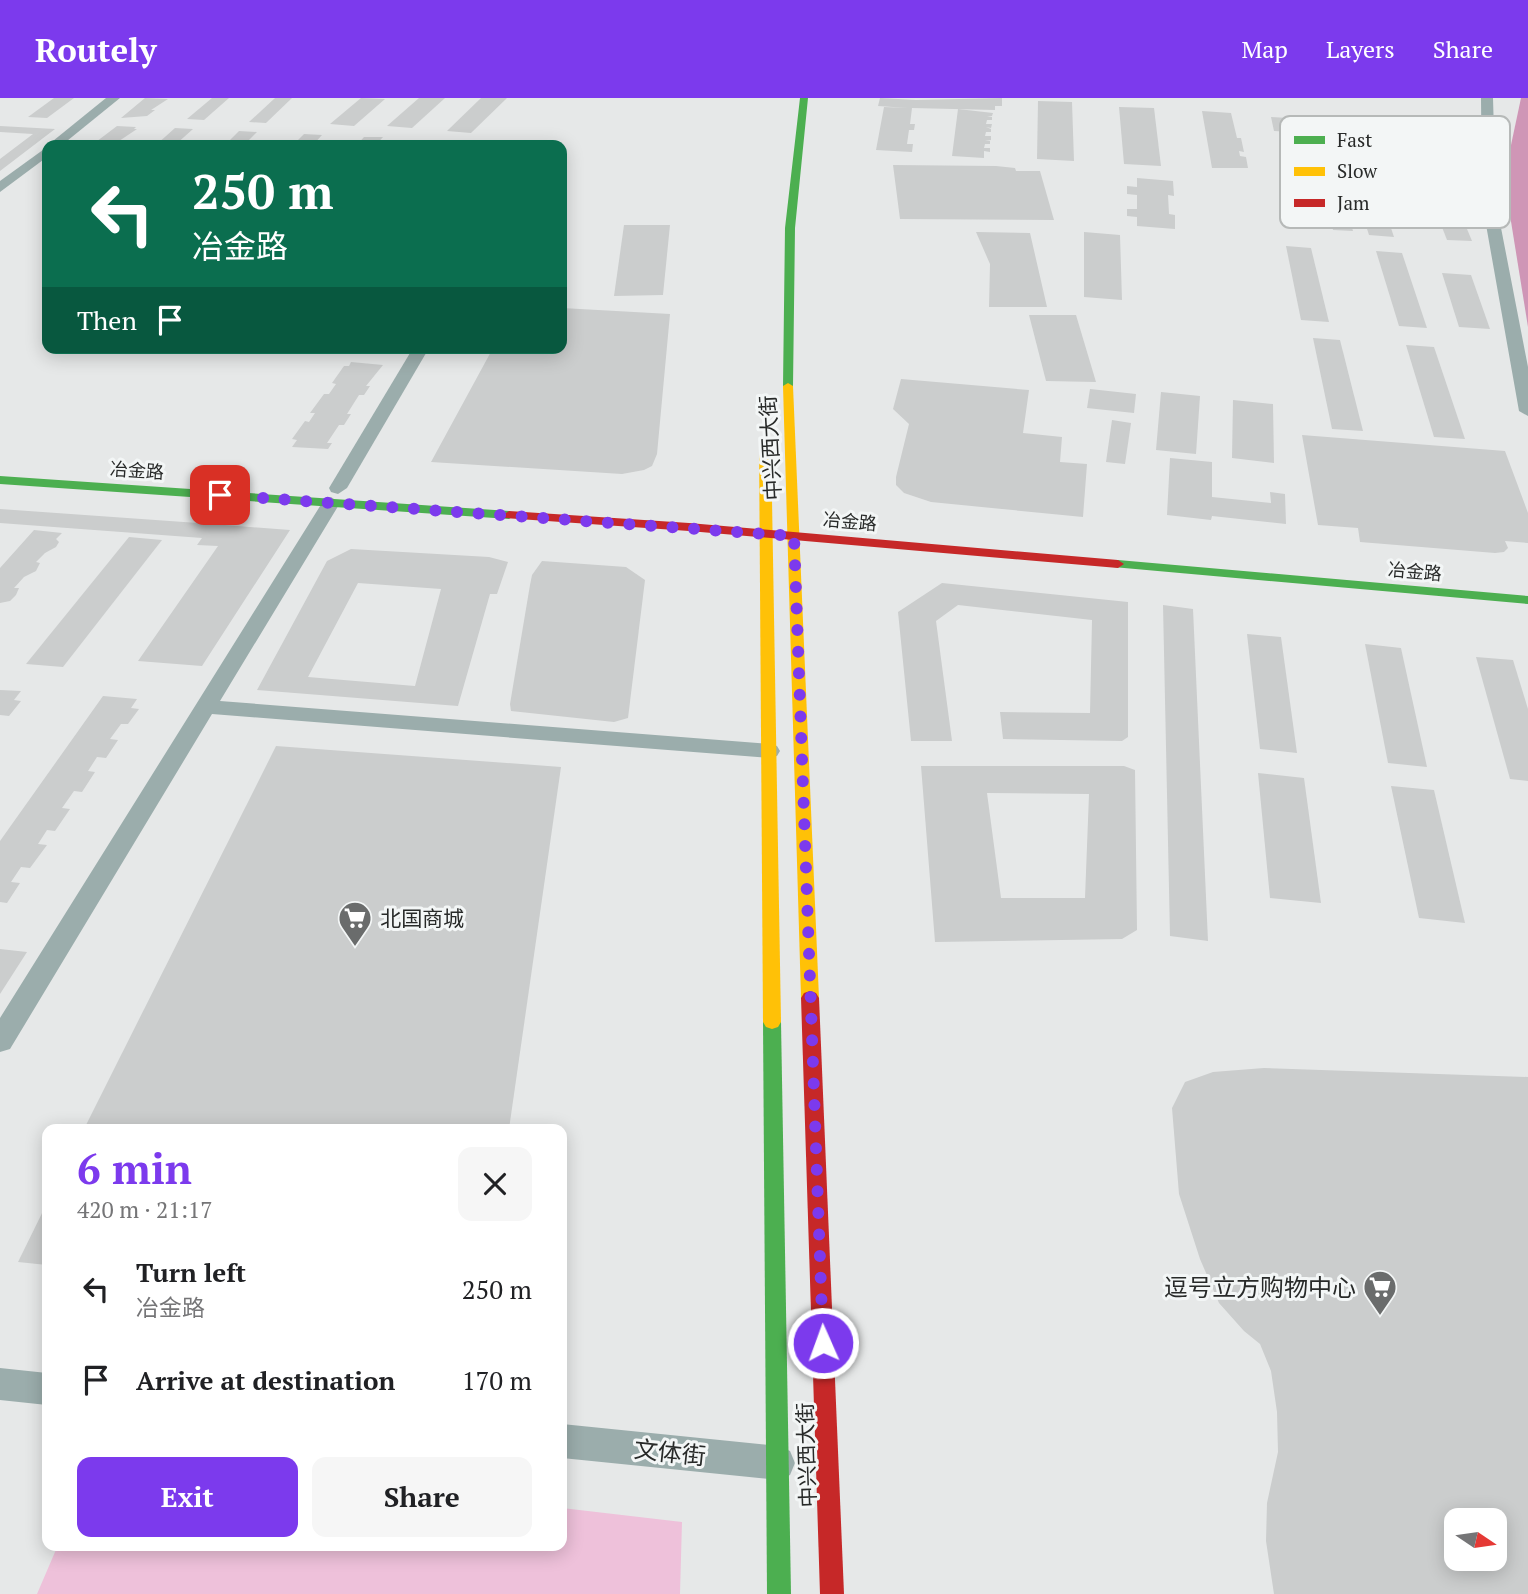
<!DOCTYPE html>
<html lang="en">
<head>
<meta charset="utf-8">
<style>
	:root { --surface:#fff; --page:#f6f6f6; --text:#202124; --muted:#757577; --accent:#7c3aed }
	body { margin:0; font-family:"PT Serif","Noto Sans SC",serif; background:var(--page); color:var(--text); height:100vh; display:flex; flex-direction:column; font-size:26px; white-space:nowrap }
	* { box-sizing:border-box; margin:0 }
	p { font-size:23px; color:var(--muted) }
	.icon { flex:none; width:38px; height:38px; fill:none; stroke:currentColor; stroke-width:2; stroke-linecap:round; stroke-linejoin:round }
	.map { position:relative; flex:1; overflow:hidden }
	.sheet { position:absolute; left:42px; top:1026px; width:525px; height:427px; display:flex; flex-direction:column; background:var(--surface); border-radius:14px; box-shadow:0 4px 18px #0003 }
	.sheet>* { flex:none }
	.hud { position:absolute; left:42px; top:42px; width:525px; height:214px; border-radius:14px; box-shadow:0 4px 18px #0003; background:#0b6e4f; color:#fff; overflow:hidden }
	.needle { width:46px; rotate:103deg }
	.fabs { position:absolute; left:1444px; top:1410px; display:grid; gap:14px }
	.fabs a { display:grid; place-items:center; width:63px; height:63px; border-radius:14px; background:var(--surface); box-shadow:0 4px 18px #0003; font-size:35px }
	.pin { position:absolute; display:grid; place-items:center; width:60px; height:60px; color:#fff; margin:-30px; border-radius:14px; box-shadow:0 4px 10px #0006 }
	.me { position:absolute; width:77px; margin:-38px; rotate:358deg; stroke-linejoin:round; filter:drop-shadow(0 0 5px #0008) }
	.turn { display:flex; align-items:center; gap:24px; height:147px; padding:0 35px; font-size:32px }
	.turn .icon { width:91px; height:91px; stroke-width:2.5 }
	.turn b { display:block; font-size:49px; line-height:60px }
	.then { display:flex; align-items:center; height:66px; padding:0 35px; background:#0003; gap:14px; font-size:26px }
	.round { display:grid; place-items:center; flex:none; width:74px; height:74px; border-radius:14px; background:var(--page) }
	.headline { display:flex; align-items:center; justify-content:space-between; height:119px; padding:0 35px }
	h1 { font-size:42px; font-weight:700; line-height:52px; color:var(--accent) }
	.cta { display:flex; gap:14px; margin-top:auto; padding:14px 35px }
	.cta a { flex:1; height:80px; border-radius:14px; background:var(--accent); color:#fff; font-size:28px; font-weight:700; line-height:80px; text-align:center }
	.cta a+a { background:var(--page); color:var(--text) }
	ul { padding:0; list-style:none }
	li { display:flex; align-items:center; gap:21px; height:91px; padding:0 35px }
	li div { flex:1 }
	li b { display:block; font-size:26px }
	li em { font-style:normal }
	header { display:flex; align-items:center; gap:42px; box-sizing:border-box; height:98px; padding:0 35px; background:var(--accent); color:#fff }
	header strong { font-size:33px }
	nav { display:flex; gap:38px; margin-inline-start:auto; font-size:24px }
	.map>svg:first-child { display:block }
</style>
</head>
<body>
<header>
<strong>Routely</strong>
<nav><a>Map</a><a>Layers</a><a>Share</a></nav>
</header>
<div class="map">
<svg width="1528" height="1496" viewBox="0 0 1528 1496">
	<rect width="100%" height="100%" fill="#e6e8e8"/>
	<polygon fill="#eec1da" points="562,1410 682,1424 680,1496 37,1496 58,1447 562,1447"/>
	<polygon fill="#cf96b6" points="1521,0 1528,0 1528,229 1504,80"/>
	<g fill="#cbcdcd" fill-rule="evenodd">
		<polygon points="54,0 74,0 47,20 28,19"/>
		<polygon points="145,0 168,1 151,12 155,12 147,18 121,20"/>
		<polygon points="212,0 229,0 204,22 187,21"/>
		<polygon points="275,0 292,0 266,25 249,24"/>
		<polygon points="361,0 385,1 354,28 330,26"/>
		<polygon points="419,0 445,0 412,30 387,28"/>
		<polygon points="481,0 507,0 471,35 447,33"/>
		<polygon points="880,0 916,2 1002,0 1002,8 995,8 995,12 912,10 910,26 915,26 914,32 909,32 907,46 913,46 912,54 876,52 884,9 908,10 878,8"/>
		<polygon points="1038,3 1072,4 1074,63 1037,61"/>
		<polygon points="1119,9 1154,10 1161,68 1124,66"/>
		<polygon points="958,11 993,15 992,18 987,19 992,19 992,22 987,22 986,26 992,26 991,30 986,29 991,31 991,34 986,34 985,38 991,38 991,42 985,43 990,43 990,46 985,46 984,50 990,50 990,54 984,53 984,60 952,58"/>
		<polygon points="1202,13 1231,15 1237,40 1241,40 1244,54 1239,53 1240,58 1246,59 1248,70 1212,70"/>
		<polygon points="1271,19 1412,27 1417,41 1316,35 1327,73 1300,72 1291,34 1274,33"/>
		<polygon points="0,28 55,31 0,73 0,61 33,36 0,34"/>
		<polygon points="117,28 136,29 134,31 137,31 119,43 123,43 118,47 92,47"/>
		<polygon points="175,30 193,31 175,47 156,47"/>
		<polygon points="239,33 257,34 244,47 225,47"/>
		<polygon points="304,36 322,37 313,47 293,47"/>
		<polygon points="364,39 383,39 376,47 357,47"/>
		<polygon points="893,67 996,68 1015,70 1016,73 1040,73 1054,122 900,121"/>
		<polygon points="1137,80 1173,83 1174,98 1168,97 1169,116 1175,117 1175,131 1137,128 1137,119 1127,118 1127,111 1137,111 1137,97 1127,96 1127,88 1137,89"/>
		<polygon points="1354,90 1378,91 1394,139 1369,137"/>
		<polygon points="1323,92 1341,93 1353,133 1333,132"/>
		<polygon points="1428,93 1452,95 1472,143 1447,142"/>
		<polygon points="624,127 670,127 663,197 614,198"/>
		<polygon points="976,134 1030,135 1047,209 989,209 990,166"/>
		<polygon points="1084,134 1120,137 1122,202 1084,199"/>
		<polygon points="1286,148 1311,150 1329,224 1301,222"/>
		<polygon points="1376,153 1402,155 1427,230 1399,228"/>
		<polygon points="1442,175 1471,177 1490,231 1459,229"/>
		<polygon points="562,210 670,216 657,356 652,368 644,372 622,376 431,364 493,250 562,250"/>
		<polygon points="1029,217 1076,217 1096,284 1046,283"/>
		<polygon points="1313,240 1340,242 1363,333 1332,331"/>
		<polygon points="1406,247 1434,249 1465,341 1434,339"/>
		<polygon points="351,264 383,267 366,288 370,288 364,297 359,297 347,316 351,316 344,327 339,327 327,345 332,345 328,351 292,349 297,342 292,341 305,323 309,324 315,315 310,315 324,296 329,296 336,286 332,285 344,268 349,268"/>
		<polygon points="901,281 1029,292 1023,335 1062,339 1060,364 1087,366 1083,419 931,404 904,395 896,387 896,379 909,326 893,311"/>
		<polygon points="1090,291 1136,296 1134,315 1087,310"/>
		<polygon points="1161,294 1200,298 1196,356 1156,352"/>
		<polygon points="1233,302 1273,306 1274,365 1232,360"/>
		<polygon points="1112,322 1131,325 1125,366 1106,364"/>
		<polygon points="1302,337 1505,353 1528,415 1528,445 1505,443 1508,450 1504,454 1495,455 1360,444 1358,430 1318,427"/>
		<polygon points="1170,360 1212,364 1212,399 1271,405 1270,394 1285,396 1286,426 1212,418 1211,422 1167,417"/>
		<polygon points="0,411 212,426 290,432 202,568 138,563 218,448 197,447 202,440 0,425"/>
		<polygon points="34,432 62,435 56,441 59,444 56,449 45,455 36,464 40,465 36,473 24,479 14,490 19,490 16,497 10,503 0,505 0,470"/>
		<polygon points="129,439 162,442 63,569 26,566"/>
		<path d="M351 451 489 459 508 464 497 496H490L458 608 257 592 327 463ZM358 485 441 491 415 588 308 579Z"/>
		<polygon points="542,463 626,469 645,482 628,620 614,624 511,613 510,606 530,487 532,477"/>
		<polygon points="942,485 1128,504 1128,639 1122,643 1003,641 1000,614 1090,615 1092,522 958,507 936,523 952,643 911,643 898,514"/>
		<polygon points="1163,507 1193,511 1208,843 1170,838"/>
		<polygon points="1247,536 1281,539 1297,655 1260,651"/>
		<polygon points="1365,546 1401,550 1427,669 1388,665"/>
		<polygon points="1476,559 1513,562 1528,611 1528,683 1510,681"/>
		<polygon points="0,592 21,593 14,602 21,603 9,618 0,617"/>
		<polygon points="103,598 137,601 131,610 139,611 128,626 121,626 110,641 118,642 106,660 97,659 88,673 95,674 82,694 74,693 62,710 70,711 55,733 47,732 38,746 47,747 30,770 21,769 11,784 20,785 7,805 0,804 0,743"/>
		<polygon points="276,648 561,669 509,1031 84,1031"/>
		<path d="M921 668H1124L1135 672 1137 832 1122 841 935 844ZM987 695 1089 696 1085 800H1001Z"/>
		<polygon points="1258,675 1304,680 1321,805 1270,800"/>
		<polygon points="1391,688 1434,692 1465,825 1419,820"/>
		<polygon points="0,851 27,854 0,896"/>
		<path d="M1264 970 1528 979V1496H1274L1266 1443 1267 1405 1278 1354 1277 1314 1271 1273 1260 1246 1244 1233 1219 1205 1200 1161 1179 1096 1172 1010 1185 984 1213 974ZM1456 1423H1494V1461H1456Z"/>
		<polygon points="47,1105 47,1167 18,1164"/>
	</g>
	<g fill="none" stroke-linecap="round" stroke-linejoin="round">
		<g fill="#9badac" fill-rule="evenodd">
			<polygon points="106,0 120,0 62,47 48,47"/>
			<polygon points="1481,0 1493,0 1496,104 1528,269 1528,318 1519,313 1482,104"/>
			<polygon points="47,49 47,59 0,94 0,83"/>
			<polygon points="413,250 429,250 347,390 338,396 331,394 329,390"/>
			<polygon points="331,399 340,405 220,603 769,646 777,648 780,653 777,658 769,660 212,616 10,951 0,954 0,920 322,405"/>
			<polygon points="0,1270 47,1275 47,1307 0,1302"/>
			<polygon points="562,1326 778,1348 790,1353 795,1365 790,1377 778,1382 562,1360"/>
		</g>
		<g fill="#4caf50" fill-rule="evenodd">
			<polygon points="800,0 808,0 795,130 793,288 788,291 783,288 785,130"/>
			<polygon points="0,378 509,413 515,417 509,421 0,386"/>
			<polygon points="1118,462 1528,498 1528,506 1113,469 1113,463"/>
			<polygon points="772,917 778,919 781,924 791,1496 767,1496 763,924 766,919"/>
		</g>
		<g fill="#ffc107" fill-rule="evenodd">
			<polygon points="788,285 793,288 819,900 816,905 804,905 801,900 783,288"/>
			<polygon points="765,341 771,344 781,924 778,929 772,931 766,929 763,924 759,344"/>
		</g>
		<g fill="#c62828" fill-rule="evenodd">
			<polygon points="509,413 689,425 1118,462 1124,466 1118,470 689,433 505,420 503,417"/>
			<polygon points="810,893 816,895 819,900 844,1496 820,1496 801,900 804,895"/>
		</g>
	</g>
	<g fill="none" stroke-linecap="round" stroke-linejoin="round">
		<polyline stroke="#7c3aed" stroke-width="12" stroke-dasharray="0 21.6" points="220,397 794,438 823,1245"/>
	</g>
	<defs>
		<symbol id="supermarket-pin" viewBox="-11 -11 22 30"><path d="M0 17L-7.5 6A9.5 9.5 0 1 1 7.5 6Z" fill="#6a6c6c" stroke="#f3f6f6"/><path d="M-6-5.5h2.5l.6 2H6L4.5 2H-2.5L-4.4-4H-6ZM-1.5 3.2a1.3 1.3 0 1 0 .1 0ZM3 3.2a1.3 1.3 0 1 0 .1 0Z" fill="#fff"/></symbol>
	</defs>
	<g fill-rule="evenodd">
		<use href="#supermarket-pin" x="336" y="801" width="38" height="52"/>
		<use href="#supermarket-pin" x="1361" y="1170" width="38" height="52"/>
	</g>
	<g text-anchor="middle" dominant-baseline="central" stroke-width="6" stroke-linejoin="round" paint-order="stroke">
		<g font-size="18" fill="#282a29" stroke="#f3f6f6">
			<text transform="translate(137 372) rotate(4)">冶金路</text>
			<text transform="translate(850 423) rotate(5)">冶金路</text>
			<text transform="translate(1415 473) rotate(5)">冶金路</text>
		</g>
		<g font-size="21" fill="#282a29" stroke="#f3f6f6">
			<text transform="translate(770 350) rotate(-93)">中兴西大街</text>
			<text transform="translate(806 1357) rotate(-92)">中兴西大街</text>
		</g>
		<g font-size="21" fill="#282a29" stroke="#f3f6f6" text-anchor="start">
			<text x="380" y="820">北国商城</text>
		</g>
		<g font-size="24" fill="#282a29" stroke="#f3f6f6" text-anchor="end">
			<text x="1356" y="1189">逗号立方购物中心</text>
		</g>
		<g font-size="24" fill="#282a29" stroke="#f3f6f6">
			<text transform="translate(670 1354) rotate(6)">文体街</text>
		</g>
	</g>
	<rect x="1280" y="18" width="230" height="112" rx="10" fill="#f3f6f6" stroke="#b6b9b8" stroke-width="2"/>
	<rect x="1294" y="38" width="31" height="8" fill="#4caf50"/>
	<rect x="1294" y="69" width="31" height="9" fill="#ffc107"/>
	<rect x="1294" y="101" width="31" height="8" fill="#c62828"/>
	<g font-size="19" fill="#282a29">
		<text x="1337" y="49">Fast</text>
		<text x="1337" y="80">Slow</text>
		<text x="1337" y="112">Jam</text>
	</g>
</svg>
<div class="fabs">
<a><svg class="needle" viewBox="-14 -14 28 28"><path d="M0-13l5 13h-10z" fill="#e53935"/><path d="M0 13l5-13h-10z" fill="#757577"/></svg></a>
</div>
<div class="pin" style="left:220px;top:397px;background:#d93025"><svg class="icon" aria-label="arrive" viewBox="0 0 24 24"><path d="M6 21V4h12l-3 4 3 4H6"/></svg></div>
<svg class="me" style="left:823px;top:1245px" viewBox="-20 -20 40 40"><circle r="17" fill="#7c3aed" stroke="#fff" stroke-width="3"/><path d="M0-11L8 9 0 5-8 9z" fill="#fff"/></svg>
<div class="hud">
<div class="turn"><svg class="icon" aria-label="left" viewBox="0 0 24 24"><path d="M17 20v-9H6M10 6l-5 5 5 5"/></svg><div><b>250 m</b>冶金路</div></div>
<div class="then">Then<svg class="icon" aria-label="arrive" viewBox="0 0 24 24"><path d="M6 21V4h12l-3 4 3 4H6"/></svg></div>
</div>
<section class="sheet">
<div class="headline"><div><h1>6 min</h1><p>420 m · 21:17</p></div><a class="round"><svg class="icon" aria-label="close" viewBox="0 0 24 24"><path d="M6 6l12 12M18 6L6 18"/></svg></a></div>
<ul>
<li><svg class="icon" aria-label="left" viewBox="0 0 24 24"><path d="M17 20v-9H6M10 6l-5 5 5 5"/></svg><div><b>Turn left</b><p>冶金路</p></div><em>250 m</em></li>
<li><svg class="icon" aria-label="arrive" viewBox="0 0 24 24"><path d="M6 21V4h12l-3 4 3 4H6"/></svg><div><b>Arrive at destination</b></div><em>170 m</em></li>
</ul>
<div class="cta"><a>Exit</a><a>Share</a></div>
</section>
</div>
</body>
</html>
